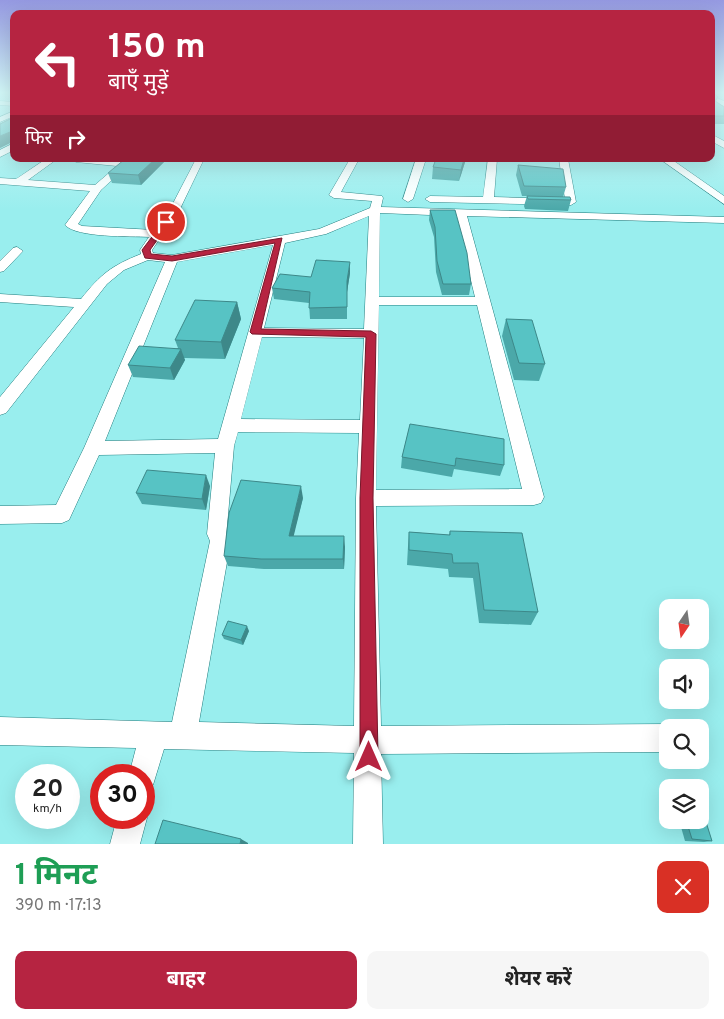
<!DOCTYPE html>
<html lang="hi">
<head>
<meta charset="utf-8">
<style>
	:root { --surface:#fff; --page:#f6f6f6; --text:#222; --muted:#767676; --accent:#b62441 }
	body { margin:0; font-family:Overpass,"Noto Sans Devanagari",sans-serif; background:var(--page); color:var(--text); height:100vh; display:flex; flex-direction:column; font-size:19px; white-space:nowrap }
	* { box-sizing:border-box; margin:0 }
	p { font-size:16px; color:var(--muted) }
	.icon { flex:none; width:28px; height:28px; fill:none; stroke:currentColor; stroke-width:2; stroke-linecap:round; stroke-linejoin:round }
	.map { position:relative; height:844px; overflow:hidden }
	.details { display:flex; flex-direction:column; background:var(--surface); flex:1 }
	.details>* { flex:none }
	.banner { position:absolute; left:10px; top:10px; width:705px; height:152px; border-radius:10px; box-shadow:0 5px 20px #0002; background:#b62441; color:#fff; overflow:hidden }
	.needle { width:32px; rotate:193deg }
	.buttons { position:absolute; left:659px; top:599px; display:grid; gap:10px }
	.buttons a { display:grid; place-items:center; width:50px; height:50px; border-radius:10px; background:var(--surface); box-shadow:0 5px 20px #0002; font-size:25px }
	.speed { position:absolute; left:15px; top:764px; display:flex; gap:10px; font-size:25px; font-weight:700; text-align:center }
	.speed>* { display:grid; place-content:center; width:65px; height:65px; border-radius:50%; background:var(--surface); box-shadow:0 5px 20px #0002; line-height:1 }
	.speed small { font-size:12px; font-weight:400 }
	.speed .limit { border:8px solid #d22; background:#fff; color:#111 }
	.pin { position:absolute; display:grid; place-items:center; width:42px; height:42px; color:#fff; margin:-21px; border:2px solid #fff; border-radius:50%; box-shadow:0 1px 5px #0007 }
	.me { position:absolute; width:55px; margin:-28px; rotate:0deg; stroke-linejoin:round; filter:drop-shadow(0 0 4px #0008) }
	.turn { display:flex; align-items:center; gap:18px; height:105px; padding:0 15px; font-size:22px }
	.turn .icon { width:65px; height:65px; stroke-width:2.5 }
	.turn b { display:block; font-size:35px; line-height:42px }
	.then { display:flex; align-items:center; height:48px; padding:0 15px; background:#0003; gap:10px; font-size:19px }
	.round { display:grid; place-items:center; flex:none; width:52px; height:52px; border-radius:10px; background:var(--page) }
	.summary { display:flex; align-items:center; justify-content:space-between; height:85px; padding:0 15px }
	h1 { font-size:30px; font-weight:700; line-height:38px; color:#1e9e55 }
	.primary-button { display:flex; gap:10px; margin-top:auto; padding:10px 15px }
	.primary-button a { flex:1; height:58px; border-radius:10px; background:var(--accent); color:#fff; font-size:20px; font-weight:700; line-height:58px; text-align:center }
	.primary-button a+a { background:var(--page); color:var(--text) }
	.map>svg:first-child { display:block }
</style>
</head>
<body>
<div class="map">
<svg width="724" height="844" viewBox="0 0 724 844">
	<rect width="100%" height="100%" fill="#9ee"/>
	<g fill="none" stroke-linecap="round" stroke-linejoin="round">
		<defs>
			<g id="minor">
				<polygon points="711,95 724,101 724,106 711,100"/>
				<polygon points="0,101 14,102 14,106 0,105"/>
				<polygon points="14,111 14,116 0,122 0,117"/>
				<polygon points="711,134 724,141 724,148 711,141"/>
				<polygon points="14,143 14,150 0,157 0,150"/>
				<path d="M46 159H57L28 180 95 185 117 166 76 162 72 159 123 161 126 159H135L101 190 78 224 82 226 154 230 169 211 196 159H204L179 211 152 250 153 253 172 255 319 229 370 208 372 201 334 198 329 195 350 159H359L341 192 382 196 383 198 381 207 724 217V223L467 216 544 497 541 503 534 505 376 506 381 726 668 724 676 728H668V752L381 754 383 844H353L354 753 164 749 153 785 144 789V775H129L136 748 0 745V717L172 722 210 541 207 534 215 453 99 455 69 520 62 523 0 524V506L56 505 84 448 165 262 148 260 124 270 107 284 6 413 0 415V397L74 307 0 302V294L81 299C101 274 111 266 141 254L140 250 149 237C131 236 77 238 65 225L90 191 0 184V178L16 179ZM380 213 455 216 475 297H379ZM369 216 364 329 264 328 285 243 326 234ZM273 245 218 439 105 441 177 262ZM379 305H477L522 489 376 490ZM262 337 364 338 360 420 241 419ZM238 432 359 433 356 498 354 726 199 722 230 545 226 538 234 446Z"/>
				<polygon points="416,159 426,159 413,199 408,202 403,199"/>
				<polygon points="488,159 497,159 494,197 565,199 559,159 568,159 576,202 571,205 430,202 425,199 430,196 483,197"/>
				<polygon points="660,159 671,159 724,196 724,204"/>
				<polygon points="17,247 23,251 4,271 0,272 0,261 13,248"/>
				<polygon points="144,810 147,818 140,844 110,844 117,818 144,818"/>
			</g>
		</defs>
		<use href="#minor" stroke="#217d7e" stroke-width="1"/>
		<use href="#minor" fill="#fff" fill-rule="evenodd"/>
	</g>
	<g fill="#4ba8a9">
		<polygon points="711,92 718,97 716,101 724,107 724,124 711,124"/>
		<polygon points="14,117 14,151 10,143 0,148"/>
		<polygon points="125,159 167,159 141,185 112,183 108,173"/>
		<polygon points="318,159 344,159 342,162 318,160"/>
		<polygon points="436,159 466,159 459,181 432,179 433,167"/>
		<polygon points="518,165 566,187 563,197 571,200 568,211 525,209 524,206 527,196 522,196 516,175"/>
		<polygon points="430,210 471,284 469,295 442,295 436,272 434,237 429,220"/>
		<polygon points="350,273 347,292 347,319 310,319 309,303 274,299 272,288 311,277"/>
		<polygon points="237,302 241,319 225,359 184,358 185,360 174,380 133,377 128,365 178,348 175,340"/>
		<polygon points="506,319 545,364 539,381 514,380 502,336"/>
		<polygon points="410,424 504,465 500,476 454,469 452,477 401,468 402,457"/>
		<polygon points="210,486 206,510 142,504 136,493"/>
		<polygon points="303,498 293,536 345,547 344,569 264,569 228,566 224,556"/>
		<polygon points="450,531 538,612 531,625 479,623 473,578 449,577 448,569 407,565 408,546 409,532 449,535"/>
		<polygon points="249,631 243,645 224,639 222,635"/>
		<polygon points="679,820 700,820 712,841 704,842 685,841"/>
	</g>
	<g fill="#3d8889">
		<polygon points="10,132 14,140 10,142 10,143 0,148 0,136"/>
		<polygon points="155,159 167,159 141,185 138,175"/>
		<polygon points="464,159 466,159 459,181 461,170"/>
		<polygon points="350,262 350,273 347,292 347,319 347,281"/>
		<polygon points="237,302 241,319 225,359 221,342"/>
		<polygon points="181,349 185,360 174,380 170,368"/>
		<polygon points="206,475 210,486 206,510 202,499"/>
		<polygon points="301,486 303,498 291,547 289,536"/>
		<polygon points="344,536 345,547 344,569 343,559"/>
		<polygon points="247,626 249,631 243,645 241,640"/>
		<polygon points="241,839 248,843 248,844 240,844"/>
	</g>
	<g fill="#57c3c4" stroke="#3d8889">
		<polygon points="711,92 713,92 718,97 715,101 724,107 724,116 711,116"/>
		<polygon points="14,117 14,143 10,142 11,140 10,132 0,136 0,124"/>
		<polygon points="125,159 155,159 138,175 108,173"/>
		<polygon points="436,159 464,159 461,170 433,167"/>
		<polygon points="518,165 563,169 566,187 524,186"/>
		<polygon points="527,196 570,197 571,200 528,199"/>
		<polygon points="430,210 455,210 467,253 471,284 443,284 437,261 435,227"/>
		<polygon points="316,260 350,262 347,281 347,307 309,308 310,292 272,288 280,274 311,277"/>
		<polygon points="195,300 237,302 221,342 175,340"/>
		<polygon points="506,319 532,320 545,364 519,363"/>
		<polygon points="139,346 181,349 170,368 128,365"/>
		<polygon points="410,424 504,439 504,465 456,458 455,466 402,457"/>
		<polygon points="147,470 206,475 202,499 136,493"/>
		<polygon points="241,480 301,486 289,536 344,536 343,559 261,559 224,556 229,513"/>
		<polygon points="450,531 522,533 538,612 484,610 478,563 453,563 452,554 409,550 409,532 450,535"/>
		<polygon points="228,621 247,626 241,640 222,635"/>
		<polygon points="700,803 712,841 692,839 686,820 700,820"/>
		<polygon points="163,820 241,839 240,844 155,844"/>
	</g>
	<linearGradient id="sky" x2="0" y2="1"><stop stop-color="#9599e1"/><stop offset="0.44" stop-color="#d1f7f7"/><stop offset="1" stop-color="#d1f7f7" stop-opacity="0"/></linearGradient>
	<rect width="724" height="210" fill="url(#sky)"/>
	<polygon fill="#b62441" stroke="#76172a" points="166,220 170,222 150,250 151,254 172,256 282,238 261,329 371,331 376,334 373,498 378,757 375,764 369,766 362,764 360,757 360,498 366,337 252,334 250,332 275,243 172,261 145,258 142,250 164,221"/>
</svg>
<div class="buttons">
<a><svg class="needle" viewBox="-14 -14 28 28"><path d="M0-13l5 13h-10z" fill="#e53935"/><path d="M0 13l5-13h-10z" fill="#767676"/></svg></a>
<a><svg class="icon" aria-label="sound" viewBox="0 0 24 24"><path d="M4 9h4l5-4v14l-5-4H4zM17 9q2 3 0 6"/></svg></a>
<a><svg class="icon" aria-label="search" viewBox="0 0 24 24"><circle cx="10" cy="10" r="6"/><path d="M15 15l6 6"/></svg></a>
<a><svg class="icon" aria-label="layers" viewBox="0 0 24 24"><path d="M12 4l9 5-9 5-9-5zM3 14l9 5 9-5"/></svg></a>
</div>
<div class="speed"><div>20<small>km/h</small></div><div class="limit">30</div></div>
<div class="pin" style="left:166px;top:222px;background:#d93025"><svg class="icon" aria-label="arrive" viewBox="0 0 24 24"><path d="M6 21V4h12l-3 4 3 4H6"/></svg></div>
<svg class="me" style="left:369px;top:757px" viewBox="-20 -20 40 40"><path d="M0-17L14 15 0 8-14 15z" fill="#b62441" stroke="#fff" stroke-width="4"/></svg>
<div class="banner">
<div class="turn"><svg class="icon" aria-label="left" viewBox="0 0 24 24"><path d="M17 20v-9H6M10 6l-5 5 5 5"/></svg><div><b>150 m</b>बाएँ मुड़ें</div></div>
<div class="then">फिर<svg class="icon" aria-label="right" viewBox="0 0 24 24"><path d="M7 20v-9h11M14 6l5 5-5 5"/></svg></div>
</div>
</div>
<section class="details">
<div class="summary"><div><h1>1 मिनट</h1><p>390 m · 17:13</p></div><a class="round" style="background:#d93025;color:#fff"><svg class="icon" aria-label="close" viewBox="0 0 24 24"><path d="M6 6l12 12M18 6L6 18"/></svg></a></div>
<div class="primary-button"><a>बाहर</a><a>शेयर करें</a></div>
</section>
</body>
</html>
